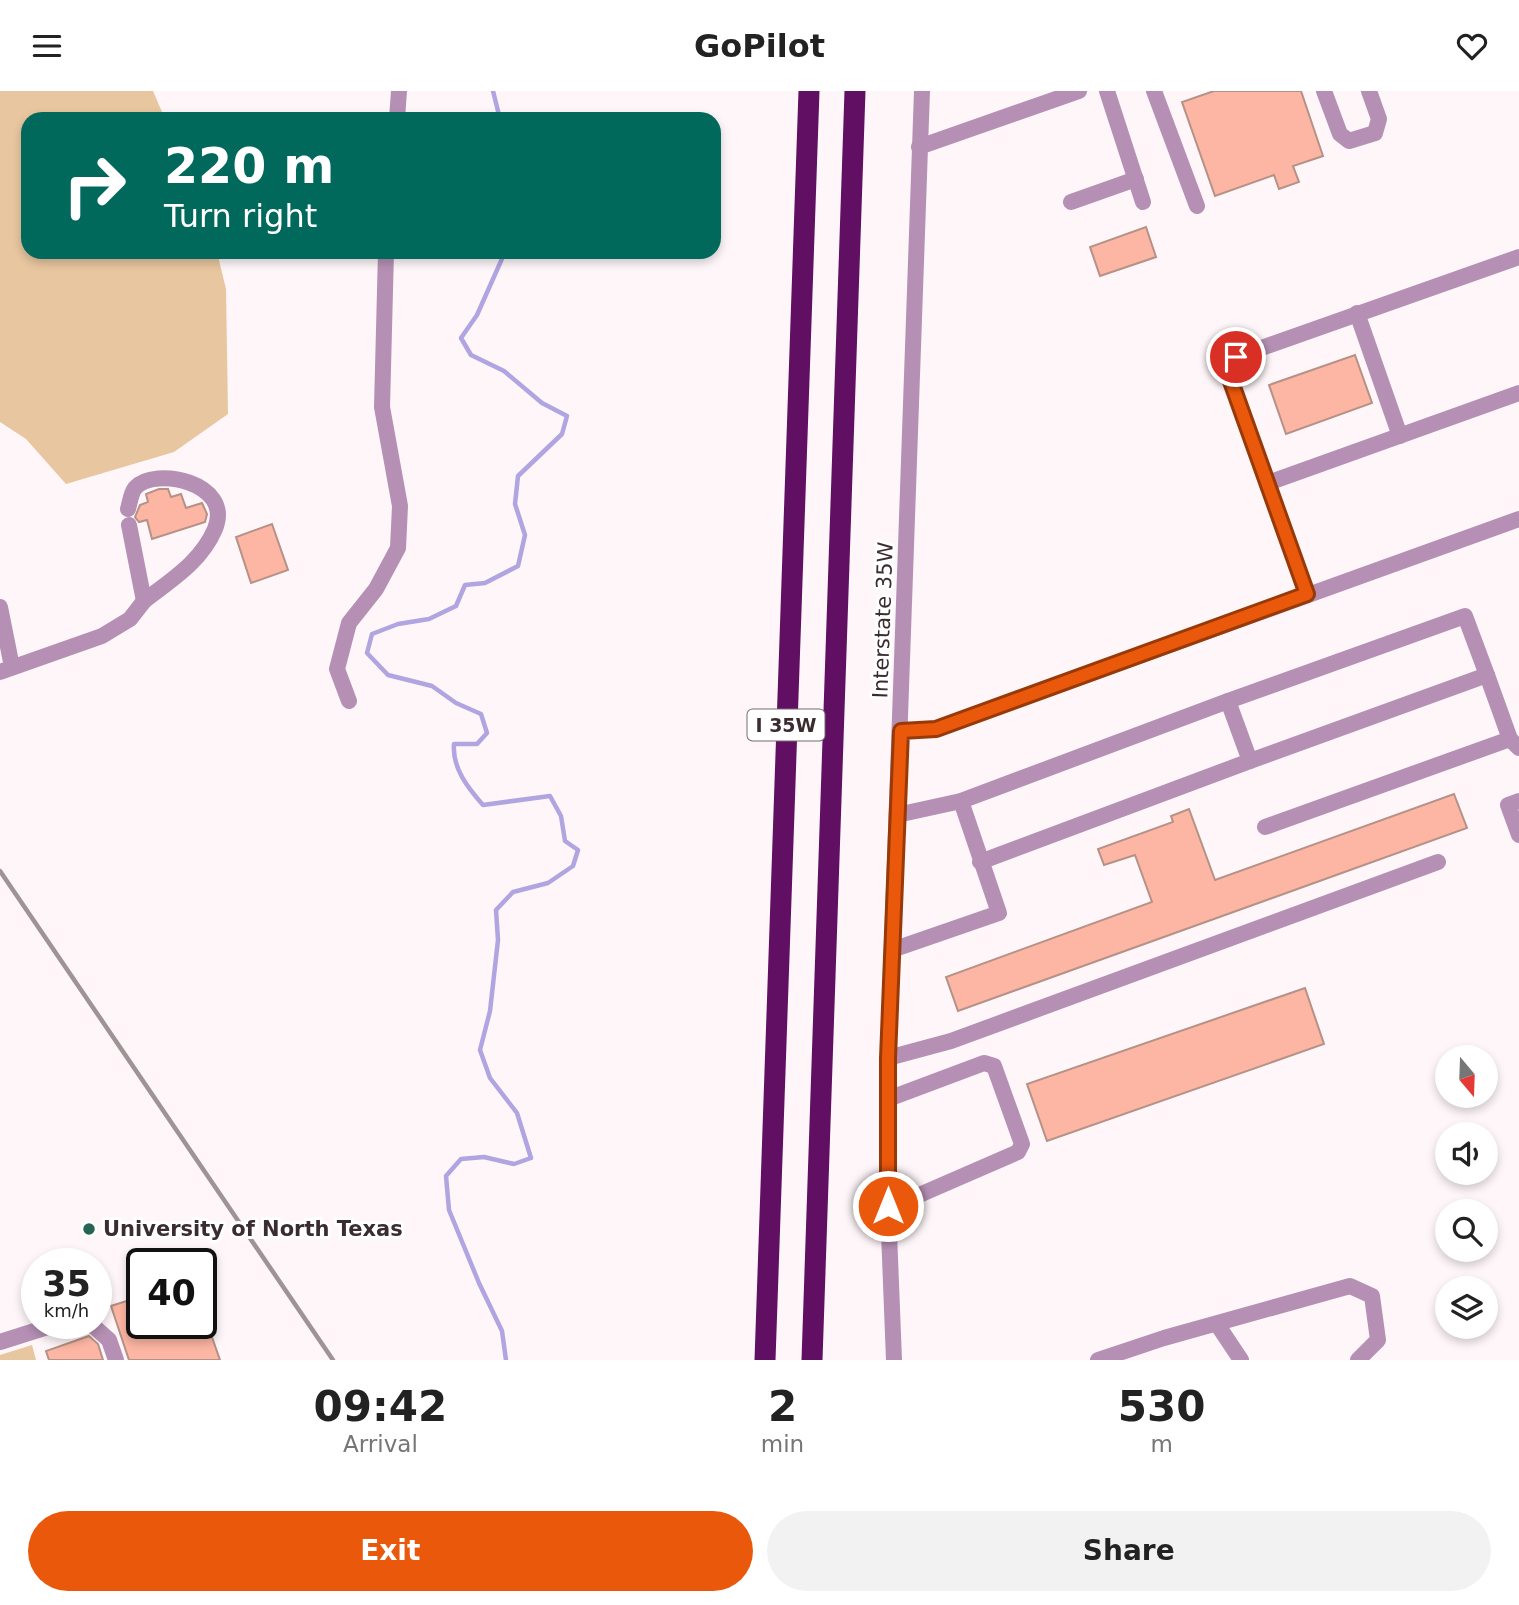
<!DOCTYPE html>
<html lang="en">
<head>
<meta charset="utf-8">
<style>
	:root { --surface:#fff; --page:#f2f2f2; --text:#222; --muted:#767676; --accent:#ea580c }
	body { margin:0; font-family:"DejaVu Sans",sans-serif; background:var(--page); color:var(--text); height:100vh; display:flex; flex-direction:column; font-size:26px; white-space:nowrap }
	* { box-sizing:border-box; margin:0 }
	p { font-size:23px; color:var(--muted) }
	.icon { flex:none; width:38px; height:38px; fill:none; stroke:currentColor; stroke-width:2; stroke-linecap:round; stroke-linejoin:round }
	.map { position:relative; height:1269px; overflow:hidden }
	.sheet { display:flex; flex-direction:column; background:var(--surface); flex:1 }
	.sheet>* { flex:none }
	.banner { position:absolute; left:21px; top:21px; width:700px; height:147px; border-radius:21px; box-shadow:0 4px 10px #0003; background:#00695c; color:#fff; overflow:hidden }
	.needle { width:46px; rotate:161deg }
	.fabs { position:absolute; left:1435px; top:954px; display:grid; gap:14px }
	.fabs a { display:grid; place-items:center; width:63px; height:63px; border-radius:50%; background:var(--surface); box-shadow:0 4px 10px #0003; font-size:35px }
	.speed { position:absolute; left:21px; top:1157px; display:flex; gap:14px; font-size:35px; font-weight:700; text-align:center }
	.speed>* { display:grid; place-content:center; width:91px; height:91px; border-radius:50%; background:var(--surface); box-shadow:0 4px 10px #0003; line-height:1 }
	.speed small { font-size:18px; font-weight:400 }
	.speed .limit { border:4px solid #111; border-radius:10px; background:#fff; color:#111 }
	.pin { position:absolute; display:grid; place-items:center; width:60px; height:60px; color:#fff; margin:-30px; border:4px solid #fff; border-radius:50%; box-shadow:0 2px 7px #0007 }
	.me { position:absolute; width:77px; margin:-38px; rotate:0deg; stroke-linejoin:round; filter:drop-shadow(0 0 5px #0008) }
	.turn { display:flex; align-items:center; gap:24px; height:147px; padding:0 28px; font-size:32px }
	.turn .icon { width:91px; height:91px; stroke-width:2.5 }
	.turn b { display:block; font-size:49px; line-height:60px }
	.eta { display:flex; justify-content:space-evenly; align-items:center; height:119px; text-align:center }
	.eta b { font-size:42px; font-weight:700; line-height:49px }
	.button { display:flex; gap:14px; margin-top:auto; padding:14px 28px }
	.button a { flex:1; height:80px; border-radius:42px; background:var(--accent); color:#fff; font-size:28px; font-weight:700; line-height:80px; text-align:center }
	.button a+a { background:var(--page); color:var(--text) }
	header { display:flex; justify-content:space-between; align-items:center; height:91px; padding:0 28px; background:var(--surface); font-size:32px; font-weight:700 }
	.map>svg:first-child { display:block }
</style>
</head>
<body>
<header><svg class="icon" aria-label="menu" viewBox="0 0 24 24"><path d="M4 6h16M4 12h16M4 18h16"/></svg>GoPilot<svg class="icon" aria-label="heart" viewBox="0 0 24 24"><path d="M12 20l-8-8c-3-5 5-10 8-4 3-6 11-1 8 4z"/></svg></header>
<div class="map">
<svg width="1519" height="1269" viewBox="0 0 1519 1269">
	<rect width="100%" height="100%" fill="#fef6f8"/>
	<g fill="#e8c6a0">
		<polygon points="0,0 153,0 165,28 28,28 28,161 217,161 226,198 228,323 174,361 66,393 26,348 0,331"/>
		<polygon points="32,1254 36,1269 0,1269 0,1264"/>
	</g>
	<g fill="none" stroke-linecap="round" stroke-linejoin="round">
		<g stroke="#b0a4e1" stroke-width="4.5">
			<polyline points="493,0 500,28"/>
			<path d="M505 161 477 224 461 247 471 264 504 280 542 312 567 325 562 343 518 385 515 413 525 444 518 475 485 492 465 494 456 515 429 528 398 533 372 543 367 562 388 584 432 595 456 612 481 623 487 642 477 653H454C452 677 468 697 483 714L550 705 561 725 565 750 578 759 573 775 548 792 513 801 496 819 498 849 490 920 480 959 490 987 517 1022 531 1067 514 1073 484 1066 461 1068 446 1085 449 1119 479 1192 502 1240 506 1269"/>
		</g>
	</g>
	<g fill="#fdb6a3" stroke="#b59187" stroke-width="2">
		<polygon points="1214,0 1301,0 1323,65 1293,75 1299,91 1279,98 1274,84 1215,105 1182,11"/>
		<polygon points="1146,136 1156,166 1100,185 1090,156"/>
		<polygon points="1355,264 1372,312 1286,343 1269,294"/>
		<polygon points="159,398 168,398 171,406 181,403 186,417 202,412 207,423 205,431 152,448 147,429 139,431 135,426 140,414 148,411 146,403"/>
		<polygon points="272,433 288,479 251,492 236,446"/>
		<polygon points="1454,703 1467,737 958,920 946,886 1152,811 1135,764 1104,774 1098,758 1173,731 1171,725 1189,718 1215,789"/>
		<polygon points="1305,897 1324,953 1047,1050 1027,993"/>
		<polygon points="142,1205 142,1232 207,1232 220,1269 129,1269 111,1215"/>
		<polygon points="89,1245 98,1253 103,1269 49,1269 46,1260"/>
	</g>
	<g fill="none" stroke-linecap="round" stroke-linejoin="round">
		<g stroke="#b590b4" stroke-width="16">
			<polyline points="1107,0 1143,111"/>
			<polyline points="1154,0 1197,115"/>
			<polyline points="1324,0 1340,43 1349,50 1375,42 1379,28 1369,0"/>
			<polyline points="397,28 399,0"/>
			<polyline points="919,56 1079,0"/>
			<polyline points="1071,111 1136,88"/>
			<polyline points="1357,222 1400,345"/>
			<polyline points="1268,392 1519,302"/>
			<path d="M128 418C130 411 131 402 135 397 154 375 234 391 215 438 201 471 171 489 144 510L129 434"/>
			<polyline points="1307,504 1228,282 1236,266 1519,166"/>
			<polyline points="0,516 12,576"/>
			<polyline points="0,581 102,545 130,528 144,510"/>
			<polyline points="1487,584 1510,648 1519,657"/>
			<polyline points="349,610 337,578 349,532 376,498 398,457 400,415 382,316 386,161"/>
			<polyline points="1228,610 1465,525 1487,584 1250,670"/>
			<polyline points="901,640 936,638 1519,428"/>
			<polyline points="1519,710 1508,714 1519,744"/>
			<polyline points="897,724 961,710 1228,610 1250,670 980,771"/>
			<polyline points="1265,736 1510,648"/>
			<polyline points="892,859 999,822 961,710"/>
			<polyline points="888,967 951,950 1438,771"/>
			<polyline points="888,1116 910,1108 1018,1061 1022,1053 994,975 984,972 888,1008"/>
			<polyline points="90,1232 109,1249 116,1269"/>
			<polyline points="1217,1233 1241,1269"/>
			<polyline points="0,1251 60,1232"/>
			<polyline points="894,1269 888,1116 888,967 922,0"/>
			<polyline points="1098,1269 1164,1247 1350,1195 1372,1205 1378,1249 1358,1269"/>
		</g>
		<g stroke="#600f62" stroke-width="21">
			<polyline points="765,1269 809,0"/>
			<polyline points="812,1269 855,0"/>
		</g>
		<polyline stroke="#9f9396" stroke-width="4.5" points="0,780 333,1269"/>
	</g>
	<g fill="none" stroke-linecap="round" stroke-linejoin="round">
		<defs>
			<polyline id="route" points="888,1115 888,967 901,640 936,638 1307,503 1228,282 1236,266"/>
		</defs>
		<use href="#route" stroke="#983908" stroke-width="18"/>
		<use href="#route" stroke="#ea580c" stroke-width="12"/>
	</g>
	<circle fill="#246555" stroke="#fff" stroke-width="2.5" cx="89" cy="1138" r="7"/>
	<g text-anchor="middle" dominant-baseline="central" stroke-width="6" stroke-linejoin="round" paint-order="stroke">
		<rect fill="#fff" stroke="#766b6e" stroke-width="2" x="747.5" y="618.5" width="77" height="31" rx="5"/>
		<g font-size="19" font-weight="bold" fill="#3b2c30">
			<text x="786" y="634">I 35W</text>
		</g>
		<g font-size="21" fill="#3b2c30" stroke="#fff">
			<text transform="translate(883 529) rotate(-88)">Interstate 35W</text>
		</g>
		<g font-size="21" font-weight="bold" fill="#3b2c30" stroke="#fff" text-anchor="start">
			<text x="103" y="1138">University of North Texas</text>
		</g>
	</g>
</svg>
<div class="fabs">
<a><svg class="needle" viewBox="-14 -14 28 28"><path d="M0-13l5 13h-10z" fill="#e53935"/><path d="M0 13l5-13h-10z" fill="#767676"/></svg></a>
<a><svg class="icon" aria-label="sound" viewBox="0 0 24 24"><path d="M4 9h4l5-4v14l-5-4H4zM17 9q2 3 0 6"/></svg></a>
<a><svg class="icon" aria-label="search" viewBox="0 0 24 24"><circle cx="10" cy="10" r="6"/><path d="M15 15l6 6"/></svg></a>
<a><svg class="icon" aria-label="layers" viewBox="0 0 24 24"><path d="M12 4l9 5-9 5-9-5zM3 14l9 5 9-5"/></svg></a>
</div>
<div class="speed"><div>35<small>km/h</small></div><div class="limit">40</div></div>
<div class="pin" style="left:1236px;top:266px;background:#d93025"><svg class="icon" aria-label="arrive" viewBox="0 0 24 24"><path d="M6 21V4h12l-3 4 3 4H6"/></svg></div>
<svg class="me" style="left:888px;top:1115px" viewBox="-20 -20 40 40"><circle r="17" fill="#ea580c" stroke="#fff" stroke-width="3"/><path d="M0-11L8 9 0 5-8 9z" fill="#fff"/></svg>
<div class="banner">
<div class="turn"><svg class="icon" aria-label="right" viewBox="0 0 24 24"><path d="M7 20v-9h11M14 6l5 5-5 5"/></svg><div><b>220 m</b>Turn right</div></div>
</div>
</div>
<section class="sheet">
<div class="eta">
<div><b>09:42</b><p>Arrival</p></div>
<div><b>2</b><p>min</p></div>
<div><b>530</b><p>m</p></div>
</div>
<div class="button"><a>Exit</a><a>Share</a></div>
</section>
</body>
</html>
